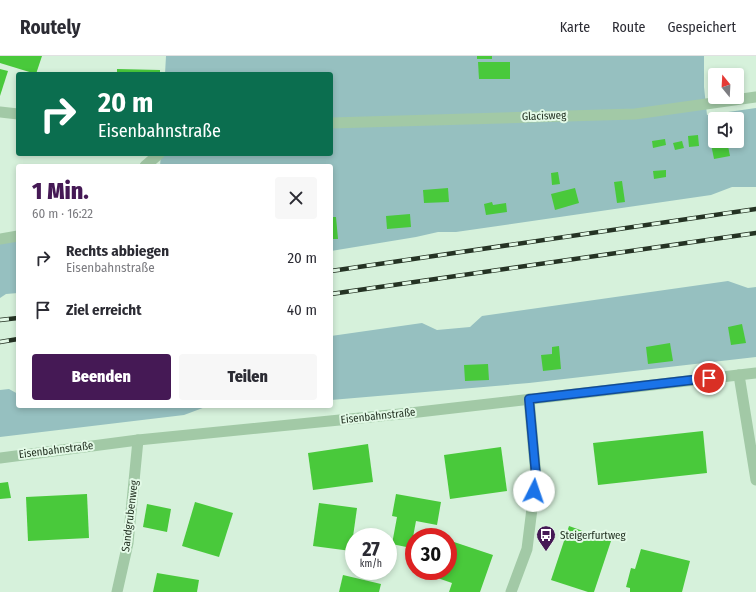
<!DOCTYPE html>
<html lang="de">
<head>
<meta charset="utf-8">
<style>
	:root { --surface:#fff; --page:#f7f7f7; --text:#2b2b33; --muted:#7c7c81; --line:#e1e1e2; --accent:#451955 }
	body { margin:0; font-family:"Fira Sans Condensed",sans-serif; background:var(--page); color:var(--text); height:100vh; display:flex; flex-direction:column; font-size:15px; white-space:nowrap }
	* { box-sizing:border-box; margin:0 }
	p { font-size:13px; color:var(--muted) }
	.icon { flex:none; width:22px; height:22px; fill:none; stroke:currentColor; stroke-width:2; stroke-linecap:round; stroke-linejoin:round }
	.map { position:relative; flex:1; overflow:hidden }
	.sheet { position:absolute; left:16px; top:108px; width:317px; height:244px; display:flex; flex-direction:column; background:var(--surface); border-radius:4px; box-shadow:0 2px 6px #0003 }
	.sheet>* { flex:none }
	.top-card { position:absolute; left:16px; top:16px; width:317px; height:84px; border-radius:4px; box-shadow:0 2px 6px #0003; background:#0b6e4f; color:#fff; overflow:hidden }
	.needle { width:26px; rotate:342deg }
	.fabs { position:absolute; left:708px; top:12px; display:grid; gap:8px }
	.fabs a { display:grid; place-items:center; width:36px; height:36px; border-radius:4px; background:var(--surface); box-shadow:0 2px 6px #0003; font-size:20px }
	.speed { position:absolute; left:345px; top:472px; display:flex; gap:8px; font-size:20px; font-weight:700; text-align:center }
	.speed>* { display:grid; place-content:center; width:52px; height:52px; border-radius:50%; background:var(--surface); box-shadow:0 2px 6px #0003; line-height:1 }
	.speed small { font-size:10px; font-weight:400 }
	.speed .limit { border:6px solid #d22; background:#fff; color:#111 }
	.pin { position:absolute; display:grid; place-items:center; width:34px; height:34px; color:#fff; margin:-17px; border:2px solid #fff; border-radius:50%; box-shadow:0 1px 4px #0007 }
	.me { position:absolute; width:44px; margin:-22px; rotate:4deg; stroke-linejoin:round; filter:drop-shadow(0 0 3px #0008) }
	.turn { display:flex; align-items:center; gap:14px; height:84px; padding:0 16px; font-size:18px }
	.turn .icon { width:52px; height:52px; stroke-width:2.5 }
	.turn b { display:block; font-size:28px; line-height:34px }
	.round { display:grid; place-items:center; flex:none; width:42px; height:42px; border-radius:4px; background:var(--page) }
	.headline { display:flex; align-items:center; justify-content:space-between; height:68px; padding:0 16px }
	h1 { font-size:24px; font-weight:800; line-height:30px; color:var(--accent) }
	.action { display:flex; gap:8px; margin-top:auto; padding:8px 16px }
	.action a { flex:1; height:46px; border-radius:4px; background:var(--accent); color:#fff; font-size:16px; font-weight:800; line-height:46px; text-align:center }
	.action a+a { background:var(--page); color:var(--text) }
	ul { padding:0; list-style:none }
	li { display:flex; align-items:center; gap:12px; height:52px; padding:0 16px }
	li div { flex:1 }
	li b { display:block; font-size:15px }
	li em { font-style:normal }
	header { display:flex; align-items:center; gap:24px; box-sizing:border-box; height:56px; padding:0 20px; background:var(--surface); border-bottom:1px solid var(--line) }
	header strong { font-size:19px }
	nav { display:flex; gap:22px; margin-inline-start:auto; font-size:14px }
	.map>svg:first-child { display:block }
</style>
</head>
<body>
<header>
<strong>Routely</strong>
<nav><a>Karte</a><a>Route</a><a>Gespeichert</a></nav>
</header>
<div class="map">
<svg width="756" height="536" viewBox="0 0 756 536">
	<rect width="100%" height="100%" fill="#d6f1db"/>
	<g fill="#96c0c0" fill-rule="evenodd">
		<path d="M166 0H704V31L707 59 756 52V131H732L711 139 456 176H438L416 181 331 195V110H160L161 98H331V18H165ZM715 63H737V85H715Z"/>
		<polygon points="18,180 18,237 6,238 0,242 0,183"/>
		<polygon points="728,225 748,232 756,231 756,301 529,327 331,344 331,280 422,267 437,274 470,271 482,260"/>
		<polygon points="9,333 18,338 18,350 208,350 184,359 0,381 0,334"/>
	</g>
	<g fill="#49c93b">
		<polygon points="0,0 42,0 36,18 0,7"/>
		<rect x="477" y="0" width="15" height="3"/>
		<polygon points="478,6 510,6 510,23 479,23"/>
		<polygon points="0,13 8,15 0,40"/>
		<polygon points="117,13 160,14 160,18 117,18"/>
		<polygon points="698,79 699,90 689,91 688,80"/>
		<polygon points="665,83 666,89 653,92 652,85"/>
		<polygon points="682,85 684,92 675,94 673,87"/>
		<polygon points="727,85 730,100 714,103 711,88"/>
		<polygon points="666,114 666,121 654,123 653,115"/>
		<polygon points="558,116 560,128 552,129 551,117"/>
		<polygon points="622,125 625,146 617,147 614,126"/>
		<polygon points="448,132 449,146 424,147 423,134"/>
		<polygon points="575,132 579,147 555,154 551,138"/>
		<polygon points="492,146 493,149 506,147 507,156 486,159 484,148"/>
		<polygon points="410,158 411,171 387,173 386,160"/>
		<polygon points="331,161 336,161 338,183 331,183"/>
		<polygon points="742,268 746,287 731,289 728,271"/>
		<polygon points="670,287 673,305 648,308 646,291"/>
		<polygon points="559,290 561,313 543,315 541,299 552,298 552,291"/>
		<polygon points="488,308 489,324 465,325 464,309"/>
		<polygon points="703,375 707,417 598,429 593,387"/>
		<polygon points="368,388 373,426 313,434 308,397"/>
		<polygon points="501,391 507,435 450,443 444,399"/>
		<polygon points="8,426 11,442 0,443 0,427"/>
		<polygon points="87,438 89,482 28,485 26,441"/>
		<polygon points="396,438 441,446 437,469 416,465 411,492 392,488 397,461 392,460"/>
		<polygon points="195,446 233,457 219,501 182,490"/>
		<polygon points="319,447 357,452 351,495 313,490"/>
		<polygon points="147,448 171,453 167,476 143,471"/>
		<polygon points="569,470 611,485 594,536 588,536 551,524"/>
		<polygon points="448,484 493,499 480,536 449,536 452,527 429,519 431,515 448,515"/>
		<polygon points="641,493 690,505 682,536 630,536 630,532 626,531 631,512 635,513"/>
		<polygon points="157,517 199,524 197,536 153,536"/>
		<polygon points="343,519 381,528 379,536 339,536"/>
	</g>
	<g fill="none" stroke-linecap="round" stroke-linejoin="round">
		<g stroke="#a2c9a6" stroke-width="11">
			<polyline points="0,56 18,58"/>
			<polyline points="331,67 635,58 756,41"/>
			<polyline points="145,110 159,98"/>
			<polyline points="0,183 18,180"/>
			<polyline points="739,319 756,424"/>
			<polyline points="117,536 128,487 138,384"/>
			<polyline points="511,536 527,493 536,420 529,343"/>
		</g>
		<polyline stroke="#a2c9a6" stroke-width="11" points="0,402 138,384 410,357 756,317"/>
		<defs>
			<g id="rail">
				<polyline points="331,215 756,153"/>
				<polyline points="331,238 756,177"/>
				<polyline points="0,264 18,262"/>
				<polyline points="0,286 18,283"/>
			</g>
		</defs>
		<use href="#rail" stroke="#253324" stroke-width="4.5"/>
		<use href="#rail" stroke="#e2f9e6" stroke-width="3" stroke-dasharray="9" stroke-linecap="butt"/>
	</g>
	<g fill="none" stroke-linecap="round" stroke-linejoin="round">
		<defs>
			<polyline id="route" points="534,435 536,420 529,343 709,322"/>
		</defs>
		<use href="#route" stroke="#114b97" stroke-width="10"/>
		<use href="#route" stroke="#1a73e8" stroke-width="7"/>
	</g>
	<defs>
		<symbol id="bus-pin" viewBox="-11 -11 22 30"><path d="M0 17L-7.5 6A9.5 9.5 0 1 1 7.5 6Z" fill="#451955" stroke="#e2f9e6"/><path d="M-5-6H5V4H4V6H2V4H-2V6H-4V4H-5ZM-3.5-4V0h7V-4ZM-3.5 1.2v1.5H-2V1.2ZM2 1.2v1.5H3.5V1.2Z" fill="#fff"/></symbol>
	</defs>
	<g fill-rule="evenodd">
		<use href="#bus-pin" x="535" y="468" width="22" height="30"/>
	</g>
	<g text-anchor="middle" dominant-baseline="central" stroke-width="4" stroke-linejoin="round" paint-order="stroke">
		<g font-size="11" fill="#253324" stroke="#e2f9e6">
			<text transform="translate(544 60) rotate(-2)">Glacisweg</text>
			<text transform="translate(378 360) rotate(-6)">Eisenbahnstraße</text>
			<text transform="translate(56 394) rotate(-7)">Eisenbahnstraße</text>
			<text transform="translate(130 460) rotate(-83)">Sandgrubenweg</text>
		</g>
		<g font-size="11" fill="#253324" stroke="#e2f9e6" text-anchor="start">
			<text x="560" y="479">Steigerfurtweg</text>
		</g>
	</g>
</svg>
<div class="fabs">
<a><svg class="needle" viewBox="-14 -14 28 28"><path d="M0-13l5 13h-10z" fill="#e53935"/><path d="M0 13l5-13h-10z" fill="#7c7c81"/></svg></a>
<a><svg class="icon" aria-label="sound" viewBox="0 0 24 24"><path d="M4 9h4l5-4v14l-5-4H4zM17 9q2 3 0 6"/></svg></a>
</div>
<div class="speed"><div>27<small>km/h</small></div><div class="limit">30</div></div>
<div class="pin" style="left:709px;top:322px;background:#d93025"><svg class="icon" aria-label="arrive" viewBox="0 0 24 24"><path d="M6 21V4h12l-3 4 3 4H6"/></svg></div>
<svg class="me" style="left:534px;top:435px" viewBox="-20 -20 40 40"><circle r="19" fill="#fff"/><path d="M0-13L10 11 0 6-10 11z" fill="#1a73e8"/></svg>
<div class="top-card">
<div class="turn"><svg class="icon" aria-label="right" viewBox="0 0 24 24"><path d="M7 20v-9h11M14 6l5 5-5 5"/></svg><div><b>20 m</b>Eisenbahnstraße</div></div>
</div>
<section class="sheet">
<div class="headline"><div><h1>1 Min.</h1><p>60 m · 16:22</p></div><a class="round"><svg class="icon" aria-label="close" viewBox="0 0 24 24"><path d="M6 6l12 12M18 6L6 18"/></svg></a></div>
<ul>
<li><svg class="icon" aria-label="right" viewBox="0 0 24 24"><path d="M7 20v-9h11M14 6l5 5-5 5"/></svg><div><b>Rechts abbiegen</b><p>Eisenbahnstraße</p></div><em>20 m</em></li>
<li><svg class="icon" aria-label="arrive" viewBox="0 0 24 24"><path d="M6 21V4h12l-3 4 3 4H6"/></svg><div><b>Ziel erreicht</b></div><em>40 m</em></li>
</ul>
<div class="action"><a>Beenden</a><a>Teilen</a></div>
</section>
</div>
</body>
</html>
